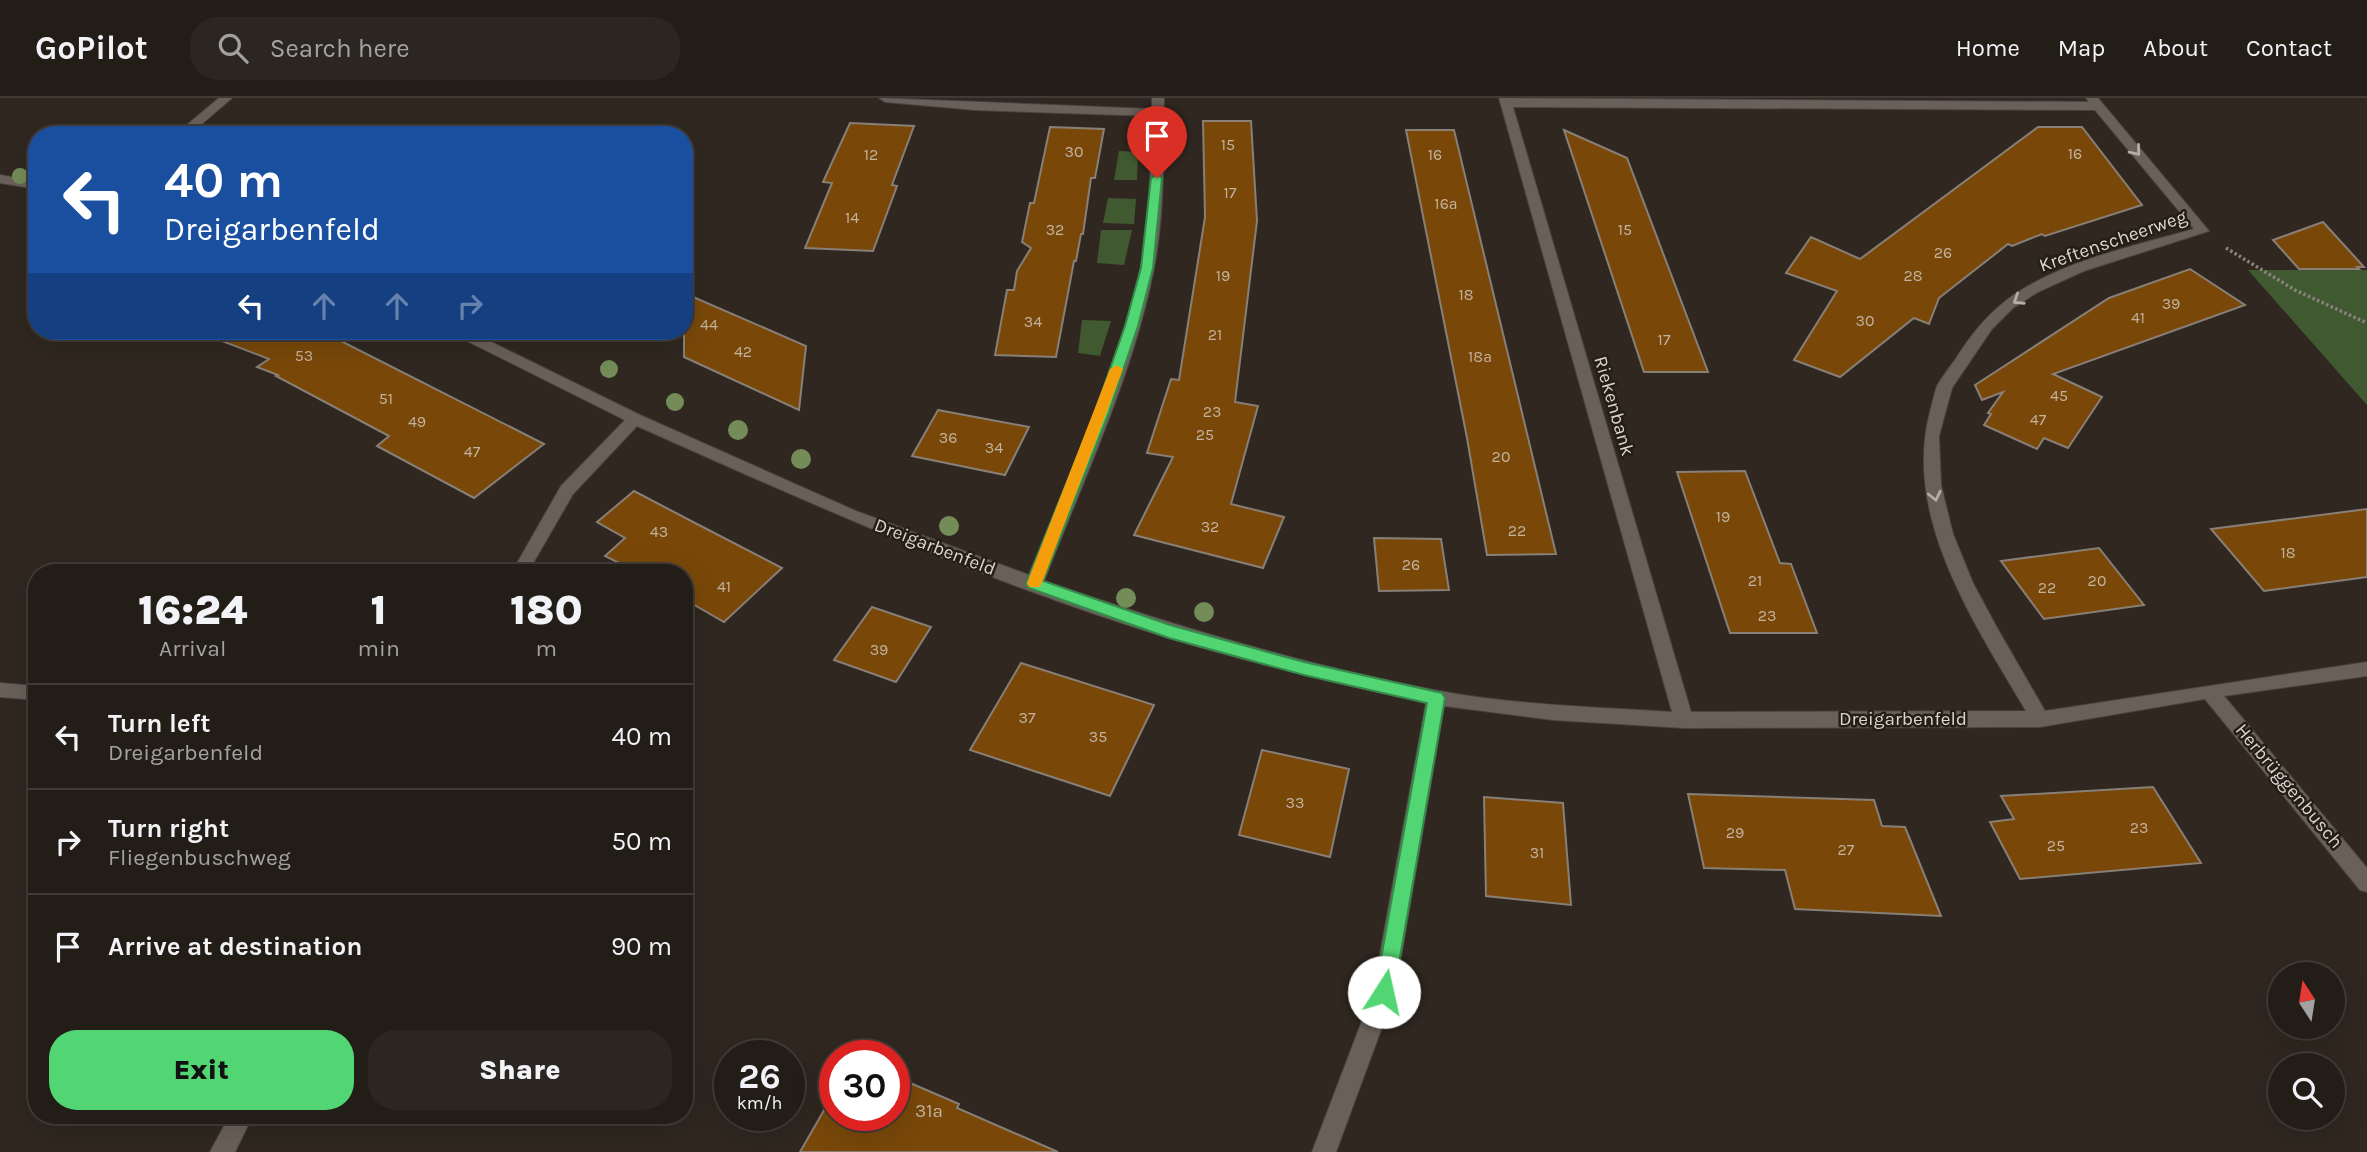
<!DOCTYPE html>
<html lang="en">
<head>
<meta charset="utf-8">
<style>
	:root { --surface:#231d18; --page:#2b2621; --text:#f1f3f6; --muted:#a3a2a2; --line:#403b37; --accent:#52d673 }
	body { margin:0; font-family:Karla,sans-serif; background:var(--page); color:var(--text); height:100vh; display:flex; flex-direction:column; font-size:26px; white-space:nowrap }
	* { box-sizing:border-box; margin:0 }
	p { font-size:23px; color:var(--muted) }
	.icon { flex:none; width:38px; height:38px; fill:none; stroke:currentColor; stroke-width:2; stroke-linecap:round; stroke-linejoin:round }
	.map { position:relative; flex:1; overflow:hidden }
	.side { position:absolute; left:28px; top:466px; width:665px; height:560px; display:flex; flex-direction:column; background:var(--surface); border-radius:28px; box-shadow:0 7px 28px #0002,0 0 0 2px var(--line) }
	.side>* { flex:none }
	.top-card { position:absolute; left:28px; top:28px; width:665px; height:214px; border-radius:28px; box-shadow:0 7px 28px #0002,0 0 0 2px var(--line); background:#1a4fa0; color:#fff; overflow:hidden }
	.needle { width:46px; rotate:348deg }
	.fabs { position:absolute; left:2268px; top:864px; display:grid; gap:14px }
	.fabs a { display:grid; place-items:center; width:77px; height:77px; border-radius:50%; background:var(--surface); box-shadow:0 7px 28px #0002,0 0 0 2px var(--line); font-size:35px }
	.speed { position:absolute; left:714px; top:942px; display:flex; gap:14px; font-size:35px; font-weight:700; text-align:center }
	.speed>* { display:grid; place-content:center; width:91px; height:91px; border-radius:50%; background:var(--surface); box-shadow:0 7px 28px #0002,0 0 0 2px var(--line); line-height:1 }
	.speed small { font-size:18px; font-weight:400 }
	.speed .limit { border:10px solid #d22; background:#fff; color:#111 }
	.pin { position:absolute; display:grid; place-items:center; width:60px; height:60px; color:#fff; margin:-72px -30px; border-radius:50% 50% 50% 0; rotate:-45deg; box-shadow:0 0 7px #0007 }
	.pin .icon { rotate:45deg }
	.me { position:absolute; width:77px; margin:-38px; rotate:10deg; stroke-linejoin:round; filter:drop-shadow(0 0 5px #0008) }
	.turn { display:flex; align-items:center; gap:24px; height:147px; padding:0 21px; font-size:32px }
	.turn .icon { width:91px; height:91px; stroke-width:2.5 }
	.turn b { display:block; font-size:49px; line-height:60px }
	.lanes { display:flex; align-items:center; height:66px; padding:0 21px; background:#0003; justify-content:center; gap:35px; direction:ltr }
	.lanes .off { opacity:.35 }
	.eta { display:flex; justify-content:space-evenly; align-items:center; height:119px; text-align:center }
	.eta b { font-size:42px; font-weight:800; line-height:49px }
	.button { display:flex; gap:14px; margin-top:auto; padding:14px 21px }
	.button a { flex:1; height:80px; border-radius:28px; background:var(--accent); color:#111; font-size:28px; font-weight:800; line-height:80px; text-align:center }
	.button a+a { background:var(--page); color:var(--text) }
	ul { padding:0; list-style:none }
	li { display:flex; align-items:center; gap:21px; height:105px; padding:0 21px; border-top:2px solid var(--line) }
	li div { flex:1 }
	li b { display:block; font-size:26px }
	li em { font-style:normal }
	header { display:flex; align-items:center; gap:42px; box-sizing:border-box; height:98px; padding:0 35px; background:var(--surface); border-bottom:2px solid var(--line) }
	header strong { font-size:33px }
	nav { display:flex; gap:38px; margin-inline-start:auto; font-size:24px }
	.search { width:490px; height:63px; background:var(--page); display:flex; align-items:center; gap:18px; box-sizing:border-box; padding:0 24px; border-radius:28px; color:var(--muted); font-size:26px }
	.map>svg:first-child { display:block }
</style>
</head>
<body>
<header>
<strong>GoPilot</strong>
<div class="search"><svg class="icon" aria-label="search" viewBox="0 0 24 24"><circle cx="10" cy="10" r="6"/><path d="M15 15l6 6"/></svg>Search here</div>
<nav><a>Home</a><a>Map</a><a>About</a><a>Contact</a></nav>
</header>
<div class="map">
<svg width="2367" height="1054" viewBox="0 0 2367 1054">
	<rect width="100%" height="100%" fill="#2f2720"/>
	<g fill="#415930">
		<polygon points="1119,53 1138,54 1137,82 1114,82"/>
		<polygon points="1108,100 1136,101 1134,126 1103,125"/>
		<polygon points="1101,132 1132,132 1124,167 1097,165"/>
		<polygon points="2248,172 2367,172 2367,307"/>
		<polygon points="1082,222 1111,223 1100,258 1078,255"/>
	</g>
	<g fill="#794809" stroke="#887f77" stroke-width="2">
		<polygon points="1203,23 1251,23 1257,123 1235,304 1258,308 1231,406 1284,419 1263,470 1134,437 1173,359 1147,355 1171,281 1179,282 1205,119"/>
		<polygon points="850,25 914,28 892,87 897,88 873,153 805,150 832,85 823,84"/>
		<polygon points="1050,29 1104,31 1095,80 1091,80 1083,136 1081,136 1076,163 1074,163 1056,259 995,257 1007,192 1014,192 1017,173 1031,150 1022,144 1030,105 1034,105"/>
		<polygon points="2038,29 2082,29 2142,107 2045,138 2042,136 2012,148 2008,146 1939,200 1929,226 1914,220 1840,279 1794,262 1837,193 1786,175 1811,139 1860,161"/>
		<polygon points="1406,32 1454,32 1556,456 1487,457 1467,340"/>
		<polygon points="1564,32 1627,60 1708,274 1644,274"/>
		<polygon points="2323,124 2364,169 2357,169 2359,171 2299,171 2273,142"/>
		<polygon points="2190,171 2245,207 2053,276 2102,299 2068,350 2044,340 2037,351 1984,327 1991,316 1988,315 2003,294 1982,302 1975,287 2109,200"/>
		<polygon points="684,195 806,248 799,312 684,259"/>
		<polygon points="207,233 317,233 337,241 544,346 474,400 377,348 389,338 276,278 278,277 257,269 269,261 206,237"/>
		<polygon points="938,312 1029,329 1005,377 912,358"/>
		<polygon points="1745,373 1780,465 1791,466 1817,535 1730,535 1677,374"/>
		<polygon points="634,393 697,426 782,470 724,524 684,501 684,474 637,474 605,458 625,440 597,424"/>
		<polygon points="2367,411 2367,479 2264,493 2211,431"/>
		<polygon points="1374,440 1441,441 1449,492 1379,493"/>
		<polygon points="2099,450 2144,507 2044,521 2001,463"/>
		<polygon points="872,509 931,529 896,584 834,562"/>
		<polygon points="1021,565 1154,607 1110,698 970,652"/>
		<polygon points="1262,652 1349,671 1330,759 1239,737"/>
		<polygon points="2153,689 2201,765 2020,781 1990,724 2014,721 2001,698"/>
		<polygon points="1688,696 1874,702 1882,728 1905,729 1941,818 1795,811 1785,772 1704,770"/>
		<polygon points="1484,699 1563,705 1571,807 1486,798"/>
		<polygon points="894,978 959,1006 957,1010 1058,1054 800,1054 835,993 835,1017 894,1017"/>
	</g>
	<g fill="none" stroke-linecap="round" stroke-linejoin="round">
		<defs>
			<g id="minor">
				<polygon points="219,0 232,0 189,37 175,37"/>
				<path d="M879 0 1152 11V0H1164C1163 56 1165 114 1154 170 1134 275 1083 383 1044 483 1172 527 1300 566 1434 592 1512 607 1593 609 1672 614L1499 0 2089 4 2086 0H2098L2209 133 2084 173 2038 194 2013 210 1992 231 1952 290 1939 338 1941 387 1953 436 1973 485 1996 528 2045 613 2367 564V578L2224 598 2367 770V794L2360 792 2205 601 2040 629 1684 630 1553 622 1444 608 1395 894 1336 1054H1312L1373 894 1426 605C1340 586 1254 566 1169 540 986 484 811 406 637 328L573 396 528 474H512L561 388 625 322 453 236 451 233H469L640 317 856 413 1029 477C1069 377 1116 277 1140 172 1151 122 1150 70 1152 18L975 12 885 4ZM1513 9 2095 12 2194 131C2138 147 2079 159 2028 188 1996 206 1974 231 1955 262 1949 270 1942 279 1937 288 1934 296 1932 306 1930 314 1902 419 1975 526 2026 613L1691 614Z"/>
				<polygon points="0,77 37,83 37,91 0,85"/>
				<polygon points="0,585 37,588 37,602 0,599"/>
				<polygon points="230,1017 253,1017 235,1054 210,1054"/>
			</g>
		</defs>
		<use href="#minor" stroke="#4a433e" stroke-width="2"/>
		<polyline stroke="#89837d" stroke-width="3.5" stroke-dasharray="2.5 2.5" stroke-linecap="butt" points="2226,150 2295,192 2367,225"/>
		<use href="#minor" fill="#696059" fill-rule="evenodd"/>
	</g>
	<g fill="#738c58">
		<circle cx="20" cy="78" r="8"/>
		<circle cx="609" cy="271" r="9"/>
		<circle cx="675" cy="304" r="9"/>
		<circle cx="738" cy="332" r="10"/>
		<circle cx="801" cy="361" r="10"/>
		<circle cx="949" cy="428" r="10"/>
		<circle cx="1126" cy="500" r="10"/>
		<circle cx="1204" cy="514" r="10"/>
	</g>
	<defs><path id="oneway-chevron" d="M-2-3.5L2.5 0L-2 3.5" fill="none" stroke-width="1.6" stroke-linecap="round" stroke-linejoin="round" transform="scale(1.75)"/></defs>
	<g stroke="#b3ada7">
		<use href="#oneway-chevron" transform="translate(2136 53) rotate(51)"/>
		<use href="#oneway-chevron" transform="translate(2018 202) rotate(147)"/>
		<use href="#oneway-chevron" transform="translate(1935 398) rotate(77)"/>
	</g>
	<polygon fill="#52d673" stroke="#358b4b" stroke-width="2" points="1157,77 1162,80 1153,170 1138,228 1109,314 1043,483 1170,527 1304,564 1442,595 1445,600 1394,894 1391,901 1384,904 1378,901 1375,894 1427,605 1304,577 1169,540 1029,490 1026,486 1095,314 1125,228 1141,170 1151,80"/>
	<polygon fill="#f59e0b" points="1117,267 1123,271 1042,485 1040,489 1029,489 1027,485 1110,271"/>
	<g text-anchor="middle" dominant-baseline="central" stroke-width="5" stroke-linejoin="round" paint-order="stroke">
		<g font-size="16" fill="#c2b29f">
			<text x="1228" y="46">15</text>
			<text x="1074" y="53">30</text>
			<text x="2075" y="55">16</text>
			<text x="871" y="56">12</text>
			<text x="1435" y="56">16</text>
			<text x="1230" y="94">17</text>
			<text x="1446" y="105">16a</text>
			<text x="852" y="119">14</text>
			<text x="1055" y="131">32</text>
			<text x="1625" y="131">15</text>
			<text x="1943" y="154">26</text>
			<text x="1223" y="177">19</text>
			<text x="1913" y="177">28</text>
			<text x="1466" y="196">18</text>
			<text x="2171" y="205">39</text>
			<text x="2138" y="219">41</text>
			<text x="1865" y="222">30</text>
			<text x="1033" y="223">34</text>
			<text x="709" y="226">44</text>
			<text x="1215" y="236">21</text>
			<text x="1664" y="241">17</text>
			<text x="743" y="253">42</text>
			<text x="304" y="257">53</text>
			<text x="1480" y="258">18a</text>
			<text x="2059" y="297">45</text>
			<text x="386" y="300">51</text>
			<text x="1212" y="313">23</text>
			<text x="2038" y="321">47</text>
			<text x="417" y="323">49</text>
			<text x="1205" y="336">25</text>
			<text x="948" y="339">36</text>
			<text x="994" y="349">34</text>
			<text x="472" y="353">47</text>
			<text x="1501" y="358">20</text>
			<text x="1723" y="418">19</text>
			<text x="1210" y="428">32</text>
			<text x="1517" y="432">22</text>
			<text x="659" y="433">43</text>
			<text x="2288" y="454">18</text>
			<text x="1411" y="466">26</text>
			<text x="1755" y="482">21</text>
			<text x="2097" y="482">20</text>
			<text x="724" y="488">41</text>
			<text x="2047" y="489">22</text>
			<text x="1767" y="517">23</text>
			<text x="879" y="551">39</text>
			<text x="1027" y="619">37</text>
			<text x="1098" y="638">35</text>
			<text x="1295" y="704">33</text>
			<text x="2139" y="729">23</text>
			<text x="1735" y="734">29</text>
			<text x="2056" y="747">25</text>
			<text x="1846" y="751">27</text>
			<text x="1537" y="754">31</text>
		</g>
		<g font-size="19" fill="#dbd6d1" stroke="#251e17">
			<text transform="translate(2113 143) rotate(-19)">Kreftenscheerweg</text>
			<text transform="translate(1614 308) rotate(74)">Riekenbank</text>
			<text transform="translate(935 449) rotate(21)">Dreigarbenfeld</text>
			<text x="1903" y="621">Dreigarbenfeld</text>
			<text transform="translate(2289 688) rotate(50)">Herbrüggenbusch</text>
		</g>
		<g font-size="19" fill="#c2b29f">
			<text x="929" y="1013">31a</text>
		</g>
	</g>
</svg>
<div class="fabs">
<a><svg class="needle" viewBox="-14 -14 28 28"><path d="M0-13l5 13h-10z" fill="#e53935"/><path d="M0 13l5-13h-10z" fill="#a3a2a2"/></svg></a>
<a><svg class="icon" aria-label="search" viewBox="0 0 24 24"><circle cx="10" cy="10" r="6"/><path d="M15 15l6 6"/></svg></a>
</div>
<div class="speed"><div>26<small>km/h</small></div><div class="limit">30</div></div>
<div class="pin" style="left:1157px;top:80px;background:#d93025"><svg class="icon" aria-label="arrive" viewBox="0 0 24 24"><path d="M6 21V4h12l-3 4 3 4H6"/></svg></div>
<svg class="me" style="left:1384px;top:894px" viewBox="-20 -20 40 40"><circle r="19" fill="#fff"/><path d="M0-13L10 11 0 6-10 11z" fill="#52d673"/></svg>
<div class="top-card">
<div class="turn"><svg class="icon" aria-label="left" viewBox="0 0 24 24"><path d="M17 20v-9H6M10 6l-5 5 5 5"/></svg><div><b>40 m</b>Dreigarbenfeld</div></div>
<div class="lanes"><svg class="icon" aria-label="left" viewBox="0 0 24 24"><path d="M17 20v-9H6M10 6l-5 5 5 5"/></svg><svg class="icon off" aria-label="ahead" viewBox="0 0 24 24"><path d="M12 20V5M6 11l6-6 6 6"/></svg><svg class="icon off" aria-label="ahead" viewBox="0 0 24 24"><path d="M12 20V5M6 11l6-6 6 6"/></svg><svg class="icon off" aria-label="right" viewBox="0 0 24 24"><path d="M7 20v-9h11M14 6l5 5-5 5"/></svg></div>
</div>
<section class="side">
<div class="eta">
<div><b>16:24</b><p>Arrival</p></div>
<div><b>1</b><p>min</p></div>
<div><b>180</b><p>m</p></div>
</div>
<ul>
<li><svg class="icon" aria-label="left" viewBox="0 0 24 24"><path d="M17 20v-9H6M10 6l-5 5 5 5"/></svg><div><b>Turn left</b><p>Dreigarbenfeld</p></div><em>40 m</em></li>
<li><svg class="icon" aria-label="right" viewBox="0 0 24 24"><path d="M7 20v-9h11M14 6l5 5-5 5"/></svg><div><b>Turn right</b><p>Fliegenbuschweg</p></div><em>50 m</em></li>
<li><svg class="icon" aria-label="arrive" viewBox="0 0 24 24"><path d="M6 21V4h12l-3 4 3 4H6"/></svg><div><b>Arrive at destination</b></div><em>90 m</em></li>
</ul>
<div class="button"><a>Exit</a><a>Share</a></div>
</section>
</div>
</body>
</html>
